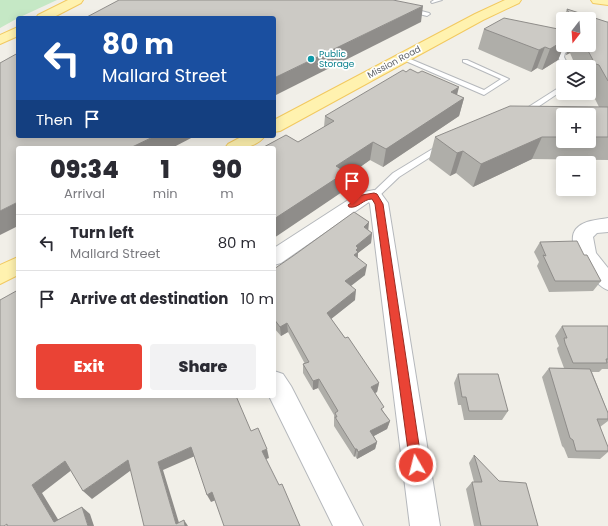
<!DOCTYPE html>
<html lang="en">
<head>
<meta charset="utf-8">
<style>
	:root { --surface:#fff; --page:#f2f2f3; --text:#2b2b33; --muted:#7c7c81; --line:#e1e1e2; --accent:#ea4335 }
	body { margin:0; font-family:Poppins,sans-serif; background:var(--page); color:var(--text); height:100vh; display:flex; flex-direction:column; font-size:15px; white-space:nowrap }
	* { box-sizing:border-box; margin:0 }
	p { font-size:13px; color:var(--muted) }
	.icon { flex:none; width:22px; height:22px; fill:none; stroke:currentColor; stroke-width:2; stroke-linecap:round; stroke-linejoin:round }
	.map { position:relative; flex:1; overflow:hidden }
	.details { position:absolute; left:16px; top:146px; width:260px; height:252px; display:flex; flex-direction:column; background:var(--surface); border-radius:4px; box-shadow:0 2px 10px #0003 }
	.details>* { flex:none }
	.banner { position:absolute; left:16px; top:16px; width:260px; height:122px; border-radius:4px; box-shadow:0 2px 10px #0003; background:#1a4fa0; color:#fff; overflow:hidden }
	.needle { width:26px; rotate:197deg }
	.controls { position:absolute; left:556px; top:12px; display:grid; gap:8px }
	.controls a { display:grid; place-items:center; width:40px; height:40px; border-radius:4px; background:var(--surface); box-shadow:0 2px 10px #0003; font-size:20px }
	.pin { position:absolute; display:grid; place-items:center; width:34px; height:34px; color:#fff; margin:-41px -17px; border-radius:50% 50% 50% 0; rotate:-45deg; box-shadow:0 0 4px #0007 }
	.pin .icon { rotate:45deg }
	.me { position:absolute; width:44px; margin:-22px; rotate:352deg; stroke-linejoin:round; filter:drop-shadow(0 0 3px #0008) }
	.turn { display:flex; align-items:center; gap:14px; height:84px; padding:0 20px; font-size:18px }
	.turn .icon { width:52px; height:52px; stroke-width:2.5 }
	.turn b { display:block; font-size:28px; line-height:34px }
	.then { display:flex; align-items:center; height:38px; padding:0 20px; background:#0003; gap:8px; font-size:15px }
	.eta { display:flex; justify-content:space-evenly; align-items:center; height:68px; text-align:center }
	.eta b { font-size:24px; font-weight:800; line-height:28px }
	.button { display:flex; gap:8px; margin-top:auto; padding:8px 20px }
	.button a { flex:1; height:46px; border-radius:4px; background:var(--accent); color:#fff; font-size:16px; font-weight:800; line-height:46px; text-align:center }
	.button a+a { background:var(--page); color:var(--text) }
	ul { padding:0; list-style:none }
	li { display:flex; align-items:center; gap:12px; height:56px; padding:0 20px; border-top:1px solid var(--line) }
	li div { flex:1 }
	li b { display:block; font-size:15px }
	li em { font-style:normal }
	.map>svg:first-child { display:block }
</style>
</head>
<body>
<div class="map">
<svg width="608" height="526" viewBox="0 0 608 526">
	<rect width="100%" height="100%" fill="#f1efe8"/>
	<polygon fill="#c5e8c5" points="0,0 57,0 18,18 0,28"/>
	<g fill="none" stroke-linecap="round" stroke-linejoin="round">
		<defs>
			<g id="lane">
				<polygon points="434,0 442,0 432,3 431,2"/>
				<polygon points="410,8 429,13 430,14 427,16 408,11 407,10"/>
				<polygon points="570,45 577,45 565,53 564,57 569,67 563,67 558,57 559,52"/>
				<polygon points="403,56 484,90 501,79 463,62 463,60 467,60 509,79 484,95 401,59 401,57"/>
				<polygon points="563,85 563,90 526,115 523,115 519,113"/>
				<polygon points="439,145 445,145 446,147 399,177 377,198 371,198 370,196 371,194 393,173"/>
			</g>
			<g id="street">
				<polygon points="374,190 380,192 388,203 440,526 410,526 370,204 369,202 281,263 274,265 274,248 359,193"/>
				<path d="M608 218V232L597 233 593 237 596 253 608 268V290C593 285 563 245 576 229 584 220 597 220 608 218Z"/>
				<polygon points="274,371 283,374 291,386 363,526 333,526 269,396 274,396"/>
			</g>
			<g id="primary">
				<polygon points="68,0 83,0 81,3 52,18 36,18 38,15"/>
				<polygon points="505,0 521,0 519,3 483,20 280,131 274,132 274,120 475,14"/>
				<polygon points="591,0 608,0 608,5 593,3"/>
				<polygon points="18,27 18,36 0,44 0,35"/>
				<path d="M243 136H265C255 149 239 148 225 148L228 144Z"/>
				<polygon points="18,257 18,275 0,284 0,265"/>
			</g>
		</defs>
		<use href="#lane" stroke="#b5b8bc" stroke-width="2"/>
		<use href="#street" stroke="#b5b8bc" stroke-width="2"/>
		<use href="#primary" stroke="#f2c960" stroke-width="2"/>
		<use href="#lane" fill="#fff" fill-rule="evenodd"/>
		<use href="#street" fill="#fff" fill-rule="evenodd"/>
		<use href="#primary" fill="#fff2af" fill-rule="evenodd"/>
	</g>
	<g fill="#afaea9" fill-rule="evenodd">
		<path d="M567 9 607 22H608V160L532 159 473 187 456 173 450 176 429 160 435 137 599 107 589 87V67H576L570 53 566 55 570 45H589V19H563ZM563 115H589V141H563Z"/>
		<polygon points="563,19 563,48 558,60 542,70 537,68 531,72 478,49 484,29 559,29"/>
		<polygon points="457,95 464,98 459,116 383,167 370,160 346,177 345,190 298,142 324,127 325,116"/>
		<polygon points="368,230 372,233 371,243 358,253 358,258 365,275 351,286 355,300 331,319 379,383 377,392 375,393 383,411 390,421 387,429 374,436 377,442 375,449 357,459 355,456 354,457 334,426 334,415 318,388 313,390 303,373 303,364 305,364 288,332 281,336 274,328 274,269"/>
		<polygon points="540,242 584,255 601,281 593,291 549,292 537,266 539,262 534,252"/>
		<polygon points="562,326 608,326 608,369 602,369 599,372 592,372 608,413 608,421 600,427 608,447 608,452 600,459 568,458 564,448 562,446 542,377 549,368 564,368 558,352 557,348 559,346 555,336"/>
		<polygon points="458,374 508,411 502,420 464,420 461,405 458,405 454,383"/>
		<polygon points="474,455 538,526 474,526 466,489 472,482 474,482 469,463"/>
	</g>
	<g fill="#8f8d8a">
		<polygon points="423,6 421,22 274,96 274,78"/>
		<polygon points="563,39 563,45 567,45 563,48 558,60 542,70 550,49"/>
		<polygon points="570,45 573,45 570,53 566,55"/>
		<polygon points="545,47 537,68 531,72 539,50"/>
		<polygon points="459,87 455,103 464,98 459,116 383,167 386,149 451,92"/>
		<polygon points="155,136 195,136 172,148 130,148"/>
		<polygon points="542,137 532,159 473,187 481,164"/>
		<polygon points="373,142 370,160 346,177 345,190 274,238 274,219 336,166"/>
		<polygon points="463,151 456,173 450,176 457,153"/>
		<polygon points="18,202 18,226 0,235 0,211"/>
		<polygon points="369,222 368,233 364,227"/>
		<polygon points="372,233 371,243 358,253 357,262 353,265 356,246"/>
		<polygon points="367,265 365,275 344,291 345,281"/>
		<polygon points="356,290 355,300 326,323 327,313"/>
		<polygon points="287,323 288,332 281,336 280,327"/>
		<polygon points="319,379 318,388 313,390 313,381"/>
		<polygon points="379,383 377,392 369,396 371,387"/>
		<polygon points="390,421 387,429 368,439 370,431"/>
		<polygon points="377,442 375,449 357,459 358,452"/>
		<polygon points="191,447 195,456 163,470 180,526 176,524 158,462"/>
		<polygon points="267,449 269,458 264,460 262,451"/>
		<polygon points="355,449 357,449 355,456 354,457"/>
		<polygon points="128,460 134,468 92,499 83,491"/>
		<polygon points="65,461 73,469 42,493 62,526 54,522 32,485"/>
		<polygon points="212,492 216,500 211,502 207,495"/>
		<polygon points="82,507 90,514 94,526 88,526"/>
		<polygon points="184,520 188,526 185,526"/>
	</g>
	<g fill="#cccac5" stroke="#8f8d8a">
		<polygon points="119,0 393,0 423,6 274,78 274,18 85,18"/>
		<polygon points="567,9 607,22 608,22 608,81 599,65 596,64 594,62 585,45 589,45 589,19 569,19 570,15"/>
		<polygon points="504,18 563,30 563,41 550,49 545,47 539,50 484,29"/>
		<polygon points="18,53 18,136 155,136 130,148 18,148 18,202 0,211 0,63"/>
		<polygon points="410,69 418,73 422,71 459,87 451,92 464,98 386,149 373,142 336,166 346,172 274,219 274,148 262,148 286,135 298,142 334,121 325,116 403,70 406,72"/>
		<polygon points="510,106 608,107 608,137 589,137 589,115 563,115 563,137 542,137 481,164 463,151 457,153 435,137"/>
		<polygon points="354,212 369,222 364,227 372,233 356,246 358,248 356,250 358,252 354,255 367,265 345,281 356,290 327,313 345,338 348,337 379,383 371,387 384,407 381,409 390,421 370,431 377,442 358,452 357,449 355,449 335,417 337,417 335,413 338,411 319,379 313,381 303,364 309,362 287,323 280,327 274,319 274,269 293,256"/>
		<polygon points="577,241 584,255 587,255 601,281 555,281 543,255 546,256 540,242"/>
		<polygon points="18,290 18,396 236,396 251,431 258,428 267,449 262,451 279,485 282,484 300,526 224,526 212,492 207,495 191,447 158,462 176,524 184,520 185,526 144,526 128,460 83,491 65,461 32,485 54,522 82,507 88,526 7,526 7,524 4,526 0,526 0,300"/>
		<polygon points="562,326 608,326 608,359 606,359 607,363 573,363 565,343 564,338 567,338"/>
		<polygon points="549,368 590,369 608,413 608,419 597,419 608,447 608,451 576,451 573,440 570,438"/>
		<polygon points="458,374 498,374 508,411 469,411 466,397 462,397"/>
		<polygon points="474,455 499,481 526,483 538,526 481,526 472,482 482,482"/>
	</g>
	<path fill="#ea4335" stroke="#982c22" d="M374 193 377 194 383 204 422 465 420 469 416 471 412 469 410 465 375 204 372 199C363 199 358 209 349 207L348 205 362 195Z"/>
	<circle fill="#0f9aa8" stroke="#fff" stroke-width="1.5" cx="311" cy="59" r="4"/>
	<g text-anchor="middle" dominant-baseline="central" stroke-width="3.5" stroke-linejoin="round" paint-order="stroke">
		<g font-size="9" fill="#0d838f" stroke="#fff" text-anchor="start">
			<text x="319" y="54">Public<tspan x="319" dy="10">Storage</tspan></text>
		</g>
		<g font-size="9" fill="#5f6368" stroke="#fff">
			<text transform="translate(394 62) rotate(-28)">Mission Road</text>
		</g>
	</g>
</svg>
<div class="controls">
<a><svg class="needle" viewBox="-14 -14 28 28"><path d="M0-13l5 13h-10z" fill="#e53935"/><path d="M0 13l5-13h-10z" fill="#7c7c81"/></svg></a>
<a><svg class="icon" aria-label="layers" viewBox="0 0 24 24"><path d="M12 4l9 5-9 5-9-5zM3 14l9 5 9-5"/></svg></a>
<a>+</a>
<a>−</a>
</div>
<div class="pin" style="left:352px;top:205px;background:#d93025"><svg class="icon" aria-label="arrive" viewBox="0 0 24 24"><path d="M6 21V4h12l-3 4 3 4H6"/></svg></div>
<svg class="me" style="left:416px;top:465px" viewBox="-20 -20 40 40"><circle r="17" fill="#ea4335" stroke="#fff" stroke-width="3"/><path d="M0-11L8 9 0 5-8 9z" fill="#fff"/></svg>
<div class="banner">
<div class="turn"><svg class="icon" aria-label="left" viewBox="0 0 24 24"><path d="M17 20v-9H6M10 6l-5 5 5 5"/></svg><div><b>80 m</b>Mallard Street</div></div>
<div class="then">Then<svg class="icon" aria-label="arrive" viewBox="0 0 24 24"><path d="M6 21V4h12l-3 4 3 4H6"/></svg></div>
</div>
<section class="details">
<div class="eta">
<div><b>09:34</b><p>Arrival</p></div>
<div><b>1</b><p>min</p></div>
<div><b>90</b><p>m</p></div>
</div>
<ul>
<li><svg class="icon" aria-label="left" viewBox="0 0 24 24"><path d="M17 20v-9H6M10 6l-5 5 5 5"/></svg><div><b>Turn left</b><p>Mallard Street</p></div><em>80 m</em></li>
<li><svg class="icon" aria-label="arrive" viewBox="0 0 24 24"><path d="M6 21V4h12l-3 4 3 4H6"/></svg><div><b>Arrive at destination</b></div><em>10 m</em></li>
</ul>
<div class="button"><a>Exit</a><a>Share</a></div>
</section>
</div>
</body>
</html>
